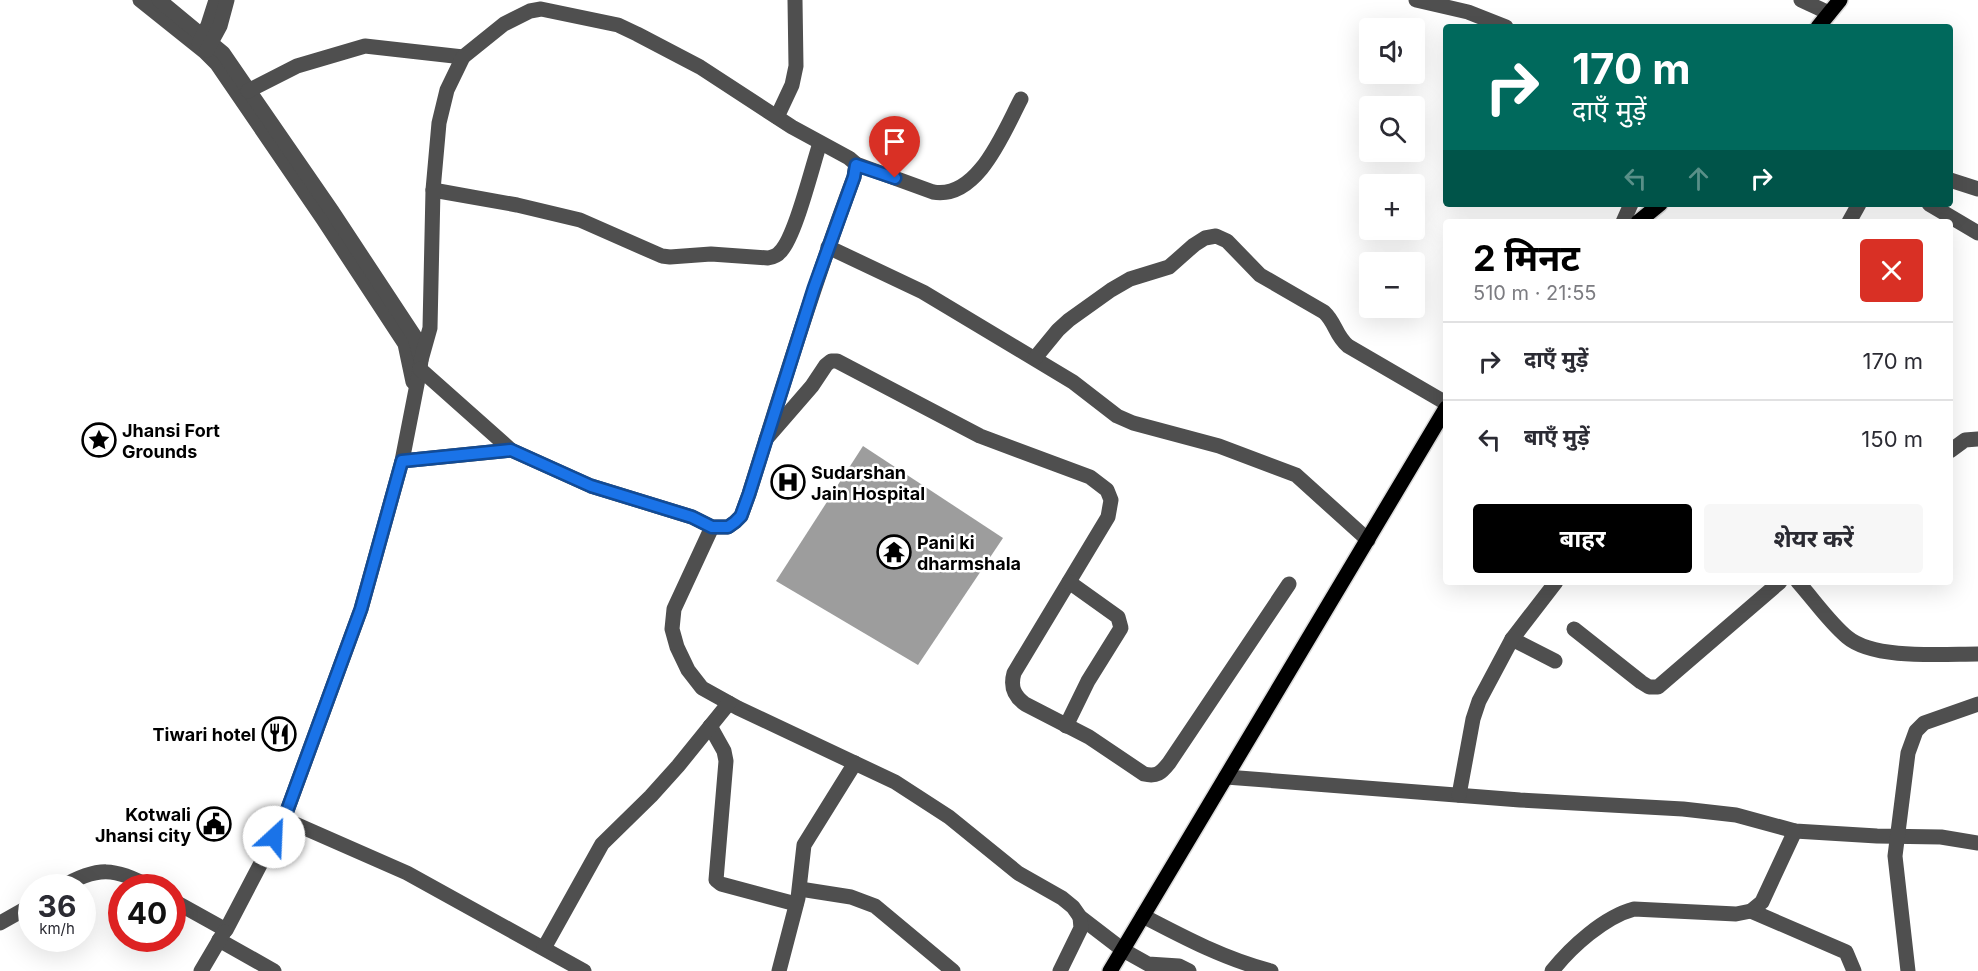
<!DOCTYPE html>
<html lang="hi">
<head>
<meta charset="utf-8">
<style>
	:root { --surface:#fff; --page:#f7f7f7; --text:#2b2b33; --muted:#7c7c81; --line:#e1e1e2; --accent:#000 }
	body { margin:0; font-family:Inter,"Noto Sans Devanagari",sans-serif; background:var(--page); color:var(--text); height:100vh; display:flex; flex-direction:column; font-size:22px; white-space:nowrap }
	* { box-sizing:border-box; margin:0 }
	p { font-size:20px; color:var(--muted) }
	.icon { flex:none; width:33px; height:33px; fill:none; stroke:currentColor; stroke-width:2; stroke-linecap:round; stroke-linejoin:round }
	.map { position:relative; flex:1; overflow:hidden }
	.details { position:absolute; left:1443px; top:219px; width:510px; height:366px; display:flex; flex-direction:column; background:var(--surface); border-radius:6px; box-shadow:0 6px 24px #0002 }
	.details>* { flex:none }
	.banner { position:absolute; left:1443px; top:24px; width:510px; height:183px; border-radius:6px; box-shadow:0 6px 24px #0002; background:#00695c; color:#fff; overflow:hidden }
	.buttons { position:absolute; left:1359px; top:18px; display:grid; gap:12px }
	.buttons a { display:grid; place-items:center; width:66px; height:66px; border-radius:6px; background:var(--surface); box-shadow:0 6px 24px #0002; font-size:30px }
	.speed { position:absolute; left:18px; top:874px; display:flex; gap:12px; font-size:30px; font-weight:700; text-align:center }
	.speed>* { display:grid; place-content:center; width:78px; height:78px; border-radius:50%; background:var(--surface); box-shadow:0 6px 24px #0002; line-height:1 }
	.speed small { font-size:15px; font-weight:400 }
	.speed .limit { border:9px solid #d22; background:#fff; color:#111 }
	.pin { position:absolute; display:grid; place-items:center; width:51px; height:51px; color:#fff; margin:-62px -26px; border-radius:50% 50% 50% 0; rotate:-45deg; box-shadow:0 0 6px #0007 }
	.pin .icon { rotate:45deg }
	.me { position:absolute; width:66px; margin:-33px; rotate:25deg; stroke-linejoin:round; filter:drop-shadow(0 0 4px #0008) }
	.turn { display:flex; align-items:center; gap:21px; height:126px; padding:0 30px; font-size:27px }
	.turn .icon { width:78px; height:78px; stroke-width:2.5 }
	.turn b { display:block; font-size:42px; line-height:51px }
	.lanes { display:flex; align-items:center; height:57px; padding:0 30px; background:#0003; justify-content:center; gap:30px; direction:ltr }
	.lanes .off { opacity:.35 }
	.round { display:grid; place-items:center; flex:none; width:63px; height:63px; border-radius:6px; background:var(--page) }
	.summary { display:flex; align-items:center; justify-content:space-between; height:102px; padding:0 30px }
	h1 { font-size:36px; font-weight:700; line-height:45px; color:var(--accent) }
	.cta { display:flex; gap:12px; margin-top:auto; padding:12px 30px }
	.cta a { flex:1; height:69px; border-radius:6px; background:var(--accent); color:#fff; font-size:24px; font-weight:700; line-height:69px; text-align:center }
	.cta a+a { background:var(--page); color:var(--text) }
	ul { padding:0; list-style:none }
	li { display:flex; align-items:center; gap:18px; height:78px; padding:0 30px; border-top:2px solid var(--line) }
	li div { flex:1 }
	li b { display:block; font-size:22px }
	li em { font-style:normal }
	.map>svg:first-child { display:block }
</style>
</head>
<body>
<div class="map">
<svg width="1978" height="971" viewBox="0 0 1978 971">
	<rect width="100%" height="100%" fill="#fff"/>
	<polygon fill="#9d9d9d" points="863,446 1003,538 918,665 776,581"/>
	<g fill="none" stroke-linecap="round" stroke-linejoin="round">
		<defs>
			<g id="major">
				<polyline points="1818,27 1840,0"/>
				<polyline points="1638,222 1660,204"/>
				<polyline points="1110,971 1446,408"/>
			</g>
		</defs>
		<use href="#major" stroke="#dbdbdb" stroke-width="18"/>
		<g stroke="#4f4f4f" stroke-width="15">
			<polyline points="140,0 205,52 217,64 323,219 405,344 413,382"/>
			<polyline points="159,0 223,53 332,211 415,337 421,360 420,369 402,461 361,609 284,819 226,930 172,900"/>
			<polyline points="1416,0 1468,12 1506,27"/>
			<polyline points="1801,0 1829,13"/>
			<polyline points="199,43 208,25 216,0"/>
			<polyline points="207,50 220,26 227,0"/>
			<polyline points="248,91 297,66 365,46 463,57"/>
			<polyline points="777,117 792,85 796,66 795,0"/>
			<polyline points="1950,180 1978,189"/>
			<path d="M433 190 517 205 580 220 662 256 670 257 711 254 768 258C773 257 777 256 780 252 795 238 812 167 820 143"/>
			<polyline points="1929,204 1978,233"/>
			<polyline points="1623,222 1631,204"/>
			<polyline points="1849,222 1859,204"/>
			<polyline points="828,247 923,292 1073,382 1117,416 1133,423 1219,446 1296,475 1368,540"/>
			<path d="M1035 358 1058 330 1069 320 1111 290 1130 279 1169 267 1194 245 1205 238 1216 236 1227 241 1260 275 1324 312C1336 323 1335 335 1348 346L1446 403"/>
			<path d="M421 360 430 328 433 190 439 123 447 90 463 57 504 24 530 11 541 9 618 25 637 34 700 67 792 127 849 158 856 164 933 192C978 200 1004 131 1021 99"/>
			<polyline points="420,369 511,450"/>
			<path d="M766 439 812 386 826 365 831 361H837L980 436 1090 477 1107 490 1111 500 1108 517 1014 673C1010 687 1014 696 1025 704L1089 737 1144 774C1157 777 1161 773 1169 763L1289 584"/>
			<polyline points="1950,451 1965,440 1978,439"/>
			<path d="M402 461 511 450 591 486 692 517 712 527H728L735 522 741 516 749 494C782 388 815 281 854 177L856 164"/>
			<polyline points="712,527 674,609 672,629 677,647 688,670 702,688 738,708 895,782 949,817 1018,873 1062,898 1073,907 1080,917 1123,950 1148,964 1179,966 1189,971"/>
			<path d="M1798 582C1814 600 1829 622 1847 637 1874 660 1943 654 1978 654"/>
			<polyline points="1574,629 1641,682 1649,687 1658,687 1780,582"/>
			<polyline points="1512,639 1555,661"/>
			<polyline points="710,726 724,751 726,761 716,880 721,884 796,904"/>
			<polyline points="1066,726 1088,681 1121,628 1118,617 1069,582"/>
			<polyline points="1226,777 1520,800 1683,809 1736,815 1795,831 1877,836 1941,837 1978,843"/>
			<polyline points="1459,795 1473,719 1479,701 1512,639 1556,582"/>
			<polyline points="284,819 407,873 584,971"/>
			<path d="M60 888C97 866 115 867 152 888"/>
			<polyline points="800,889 851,897 875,906 953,971"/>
			<polyline points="1751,911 1846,952 1854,971"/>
			<path d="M1143 916C1185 938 1225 959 1271 971"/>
			<polyline points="0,923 32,905"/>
			<polyline points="219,940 274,971"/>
			<polyline points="544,948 602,844 651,796 678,766 729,703"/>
			<polyline points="201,971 224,932"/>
			<polyline points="779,971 798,898 804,845 855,763"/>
			<polyline points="1060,971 1081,928 1080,917"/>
			<path d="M1552 971C1571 947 1604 917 1634 909L1736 914 1751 911 1762 902 1795 831"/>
			<polyline points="1908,971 1895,856 1908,753 1916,731 1924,723 1978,704"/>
		</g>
		<use href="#major" stroke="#000" stroke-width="15"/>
	</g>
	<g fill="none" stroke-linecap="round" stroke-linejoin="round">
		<defs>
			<polyline id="route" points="274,837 284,819 361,609 402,461 511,450 591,486 692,517 712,527 728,527 735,522 741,516 749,494 814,288 854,177 856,165 895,178"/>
		</defs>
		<use href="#route" stroke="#114b97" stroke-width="15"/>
		<use href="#route" stroke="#1a73e8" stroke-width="10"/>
	</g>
	<defs>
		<symbol id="sight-ring" viewBox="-11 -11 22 22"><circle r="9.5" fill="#fff" stroke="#000" stroke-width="1.5"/><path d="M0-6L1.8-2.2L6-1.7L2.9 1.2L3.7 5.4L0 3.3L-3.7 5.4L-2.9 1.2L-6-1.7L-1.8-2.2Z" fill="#000"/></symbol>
		<symbol id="hospital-ring" viewBox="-11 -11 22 22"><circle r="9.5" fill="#fff" stroke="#000" stroke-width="1.5"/><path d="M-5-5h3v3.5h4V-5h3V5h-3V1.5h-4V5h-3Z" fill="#000"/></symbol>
		<symbol id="temple-ring" viewBox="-11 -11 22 22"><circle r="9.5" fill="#fff" stroke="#000" stroke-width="1.5"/><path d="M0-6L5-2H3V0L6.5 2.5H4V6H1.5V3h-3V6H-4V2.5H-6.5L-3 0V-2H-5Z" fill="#000"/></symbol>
		<symbol id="restaurant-ring" viewBox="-11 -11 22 22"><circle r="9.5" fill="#fff" stroke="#000" stroke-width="1.5"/><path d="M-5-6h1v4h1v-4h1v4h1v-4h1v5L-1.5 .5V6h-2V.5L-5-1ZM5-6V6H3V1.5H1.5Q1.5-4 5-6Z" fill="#000"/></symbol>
		<symbol id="civic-ring" viewBox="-11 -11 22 22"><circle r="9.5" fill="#fff" stroke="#000" stroke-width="1.5"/><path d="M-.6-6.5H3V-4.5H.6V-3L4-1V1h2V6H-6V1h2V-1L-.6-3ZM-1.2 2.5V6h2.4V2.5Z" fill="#000"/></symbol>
	</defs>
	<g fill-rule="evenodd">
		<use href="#sight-ring" x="80" y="421" width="38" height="38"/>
		<use href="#hospital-ring" x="769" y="463" width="38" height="38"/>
		<use href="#temple-ring" x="875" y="533" width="38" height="38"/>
		<use href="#restaurant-ring" x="260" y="715" width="38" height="38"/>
		<use href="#civic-ring" x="195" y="805" width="38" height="38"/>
	</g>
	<g text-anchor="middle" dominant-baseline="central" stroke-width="5" stroke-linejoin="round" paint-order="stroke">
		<g font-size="18" font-weight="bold" fill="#000" stroke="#fff" text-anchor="start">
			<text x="122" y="430">Jhansi Fort<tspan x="122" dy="21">Grounds</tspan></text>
			<text x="811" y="472">Sudarshan<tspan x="811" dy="21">Jain Hospital</tspan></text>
			<text x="917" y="542">Pani ki<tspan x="917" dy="21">dharmshala</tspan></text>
			<text x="256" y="734" text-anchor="end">Tiwari hotel</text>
			<text x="191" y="814" text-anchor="end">Kotwali<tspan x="191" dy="21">Jhansi city</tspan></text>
		</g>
	</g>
</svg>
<div class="buttons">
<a><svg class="icon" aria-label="sound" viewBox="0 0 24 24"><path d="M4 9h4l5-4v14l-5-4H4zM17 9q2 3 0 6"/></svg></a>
<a><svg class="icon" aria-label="search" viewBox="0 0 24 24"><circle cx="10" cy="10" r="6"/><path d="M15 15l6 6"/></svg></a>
<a>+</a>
<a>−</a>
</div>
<div class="speed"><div>36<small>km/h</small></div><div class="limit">40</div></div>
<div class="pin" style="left:895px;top:178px;background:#d93025"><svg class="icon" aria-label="arrive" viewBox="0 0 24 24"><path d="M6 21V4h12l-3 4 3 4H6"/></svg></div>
<svg class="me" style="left:274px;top:837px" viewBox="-20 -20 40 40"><circle r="19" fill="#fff"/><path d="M0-13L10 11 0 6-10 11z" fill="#1a73e8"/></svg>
<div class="banner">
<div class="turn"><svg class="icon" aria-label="right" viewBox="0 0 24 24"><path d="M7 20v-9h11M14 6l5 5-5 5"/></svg><div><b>170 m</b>दाएँ मुड़ें</div></div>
<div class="lanes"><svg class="icon off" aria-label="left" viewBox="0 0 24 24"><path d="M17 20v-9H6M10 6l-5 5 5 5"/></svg><svg class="icon off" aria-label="ahead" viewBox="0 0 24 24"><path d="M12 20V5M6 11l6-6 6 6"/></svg><svg class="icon" aria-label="right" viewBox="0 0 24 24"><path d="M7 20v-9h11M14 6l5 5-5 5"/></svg></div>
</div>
<section class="details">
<div class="summary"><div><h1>2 मिनट</h1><p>510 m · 21:55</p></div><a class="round" style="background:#d93025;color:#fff"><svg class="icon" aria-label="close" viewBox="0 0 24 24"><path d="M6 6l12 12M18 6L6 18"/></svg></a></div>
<ul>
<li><svg class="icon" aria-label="right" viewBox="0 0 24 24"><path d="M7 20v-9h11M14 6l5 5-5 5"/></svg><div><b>दाएँ मुड़ें</b></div><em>170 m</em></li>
<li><svg class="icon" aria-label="left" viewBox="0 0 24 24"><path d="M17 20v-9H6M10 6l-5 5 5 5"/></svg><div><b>बाएँ मुड़ें</b></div><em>150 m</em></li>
</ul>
<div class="cta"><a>बाहर</a><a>शेयर करें</a></div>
</section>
</div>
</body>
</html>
